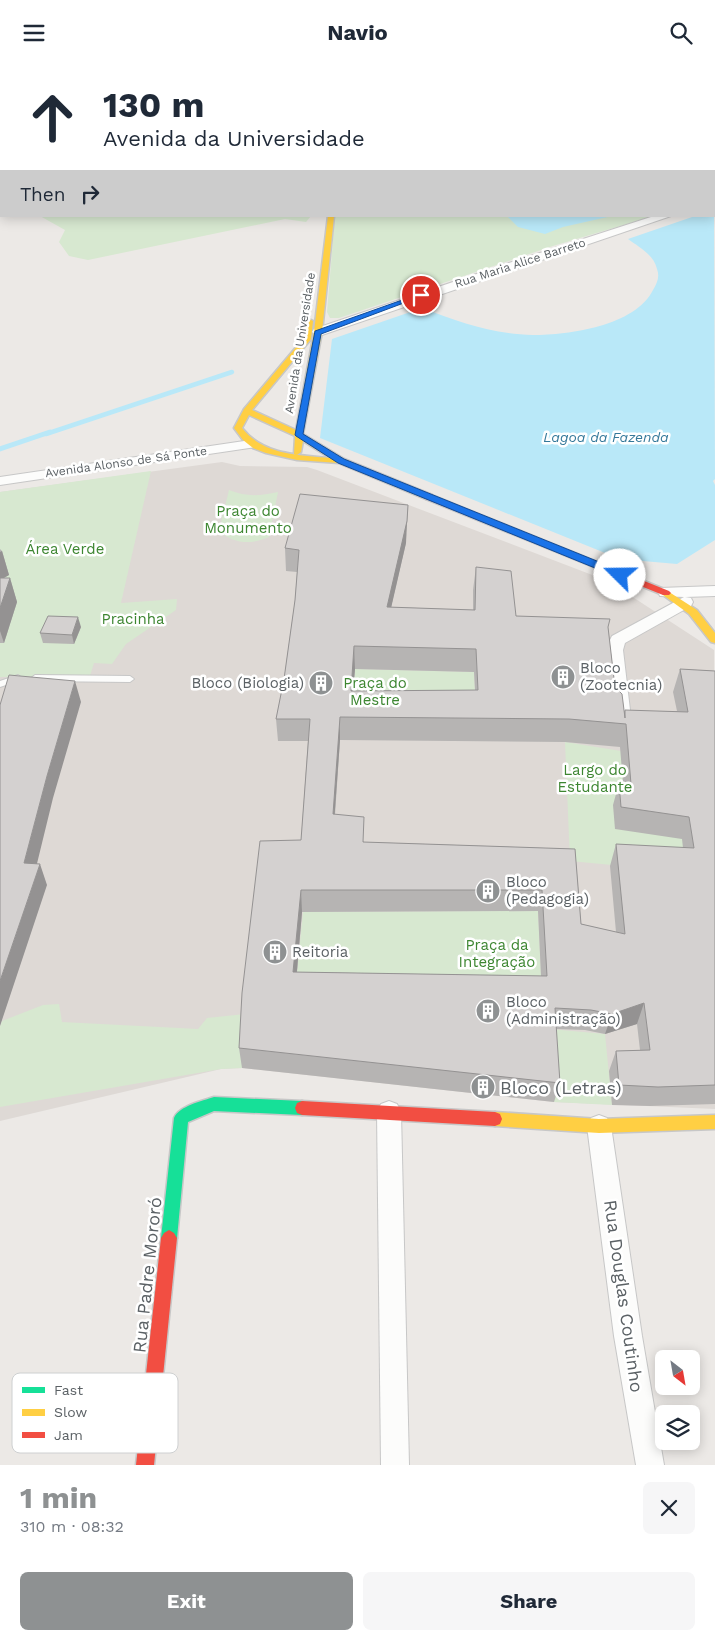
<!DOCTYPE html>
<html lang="en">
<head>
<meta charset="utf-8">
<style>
	:root { --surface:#fff; --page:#f6f6f7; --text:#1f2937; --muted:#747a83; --accent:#8e9192 }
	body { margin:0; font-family:"Work Sans",sans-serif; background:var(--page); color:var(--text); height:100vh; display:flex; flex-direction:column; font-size:19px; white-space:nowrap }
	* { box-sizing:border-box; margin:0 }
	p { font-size:16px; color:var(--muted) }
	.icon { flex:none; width:28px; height:28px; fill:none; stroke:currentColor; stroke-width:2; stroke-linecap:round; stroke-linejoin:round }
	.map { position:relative; height:1400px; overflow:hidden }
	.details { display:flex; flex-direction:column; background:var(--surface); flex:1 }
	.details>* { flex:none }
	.hud { position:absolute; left:0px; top:0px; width:715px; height:152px; box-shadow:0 2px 12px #0003; background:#fff; color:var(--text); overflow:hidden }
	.needle { width:32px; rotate:149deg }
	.fabs { position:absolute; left:655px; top:1285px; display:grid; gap:10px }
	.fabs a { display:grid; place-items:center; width:45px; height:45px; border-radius:8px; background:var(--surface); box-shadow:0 2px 12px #0003; font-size:25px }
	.pin { position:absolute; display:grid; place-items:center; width:42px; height:42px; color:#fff; margin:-21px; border:2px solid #fff; border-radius:50%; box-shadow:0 1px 5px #0007 }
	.me { position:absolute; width:55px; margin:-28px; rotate:292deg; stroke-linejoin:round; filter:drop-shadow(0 0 4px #0008) }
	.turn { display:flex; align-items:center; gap:18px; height:105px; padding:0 20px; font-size:22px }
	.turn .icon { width:65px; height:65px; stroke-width:2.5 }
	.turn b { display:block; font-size:35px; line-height:42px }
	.then { display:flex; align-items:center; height:48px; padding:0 20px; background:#0003; gap:10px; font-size:19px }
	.round { display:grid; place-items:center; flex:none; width:52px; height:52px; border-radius:8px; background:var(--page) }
	.overview { display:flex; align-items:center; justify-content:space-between; height:85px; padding:0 20px }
	h1 { font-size:30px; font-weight:700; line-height:38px; color:var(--accent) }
	.primary-button { display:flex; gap:10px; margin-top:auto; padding:10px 20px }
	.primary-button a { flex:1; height:58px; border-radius:8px; background:var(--accent); color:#fff; font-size:20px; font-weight:700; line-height:58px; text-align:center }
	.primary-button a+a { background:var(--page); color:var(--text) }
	header { display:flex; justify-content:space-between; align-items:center; height:65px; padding:0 20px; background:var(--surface); font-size:22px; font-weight:700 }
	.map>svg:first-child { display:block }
</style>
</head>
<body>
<header><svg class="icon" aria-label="menu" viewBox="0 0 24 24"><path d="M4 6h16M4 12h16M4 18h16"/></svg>Navio<svg class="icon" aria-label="search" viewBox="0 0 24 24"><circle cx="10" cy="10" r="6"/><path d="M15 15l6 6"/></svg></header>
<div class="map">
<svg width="715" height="1400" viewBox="0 0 715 1400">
	<rect width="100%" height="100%" fill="#ece9e6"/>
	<polygon fill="#ded9d5" points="222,397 240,401 307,402 317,405 608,516 714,585 715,1044 554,1037 242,1003 221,1004 0,1056 0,427"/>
	<g fill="#d7e8d0">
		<polygon points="347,0 715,0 715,133 714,1"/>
		<polygon points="40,151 311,151 306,157 285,154 88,195 69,191 59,177 65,165"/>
		<polygon points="335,151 654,151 553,181 339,253 330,253 327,247"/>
		<polygon points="151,406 121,538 177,534 176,545 126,579 112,599 94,598 90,611 0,612 0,427"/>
		<path d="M229 425C246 432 260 431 278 427L269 472C251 480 234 479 219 466Z"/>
		<polygon points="355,604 474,607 476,648 351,649"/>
		<polygon points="565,677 621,686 697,777 706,809 570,796"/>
		<polygon points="538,846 542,932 295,928 303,847"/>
		<polygon points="59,939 62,957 198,964 207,953 245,949 242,1003 221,1004 0,1042 0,961 2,956 43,940"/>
		<polygon points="550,964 605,969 612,1040 554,1037"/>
	</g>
	<g fill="#b9e8f8">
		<path d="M714 145 715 414 713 416 715 420V475L677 499 620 494 320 373 332 274 422 243C460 257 491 269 533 270 569 270 635 261 653 225 657 218 660 212 657 204 654 190 639 182 628 174L695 151H714Z"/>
		<polygon points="507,151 612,151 563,162 545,169 518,162"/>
	</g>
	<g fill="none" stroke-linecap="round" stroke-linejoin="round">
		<polyline stroke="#b9e8f8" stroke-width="4.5" points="46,369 232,307"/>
		<polyline stroke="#b9e8f8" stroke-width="5" points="0,384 50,367"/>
		<defs>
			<g id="lane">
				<polygon points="18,610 22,613 21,615 0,622 0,616"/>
				<polygon points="35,610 130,611 134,614 130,617 35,616 31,613"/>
			</g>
			<g id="street">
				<rect x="0" y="17" width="1" height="6"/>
				<rect x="0" y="44" width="1" height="6"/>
				<rect x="714" y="133" width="1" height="6"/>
				<polygon points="654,151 671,151 322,270 318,271 312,267 314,264 512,197"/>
				<polygon points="251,375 258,379 256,382 0,420 0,412"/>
				<polygon points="715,521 715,531 685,532 691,533 693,537 691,541 625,578 623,585 630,645 627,650 621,651 615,650 612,645 605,585 612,571 684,532 660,531 658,527 660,523"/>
				<polygon points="389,1036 397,1039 401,1047 409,1400 381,1400 377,1047 381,1039"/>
				<polygon points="599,1050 607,1053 611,1061 642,1271 664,1400 636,1400 614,1271 587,1061 591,1053"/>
			</g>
			<g id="fast">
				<polygon points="1,74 1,78 0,79 0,75"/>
				<path d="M214 1032 302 1036 307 1038 309 1043 307 1048 302 1050 214 1046 188 1057 177 1173 174 1178 169 1181 164 1178 161 1173 174 1053C179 1041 202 1036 214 1032Z"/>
			</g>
			<g id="slow">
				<path d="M328 151H334L322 267 303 369 344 394 432 430V434H426L339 398 297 395 266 388 253 383 243 375 234 363 244 344 303 274 305 256 309 254 313 256 311 274 252 345 296 365 314 267ZM249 350 295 371 294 389 297 390 301 387 303 376 330 393C298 390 263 390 242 363Z"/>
				<polygon points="666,525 697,545 715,568 715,578 711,577 689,549 663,530 661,528"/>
				<polygon points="495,1047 599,1054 715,1050 715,1064 599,1068 495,1061 490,1059 488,1054 490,1049"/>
			</g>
			<g id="jam">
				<polygon points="329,0 335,0 335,1 330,1"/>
				<polygon points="429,429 669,526 671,528 669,530 663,530 426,434 426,430"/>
				<polygon points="302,1036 495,1047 500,1049 502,1054 500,1059 495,1061 302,1050 297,1048 295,1043 297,1038"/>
				<polygon points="169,1165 174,1168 177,1173 154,1400 136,1400 161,1173 164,1168"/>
			</g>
		</defs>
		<use href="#lane" stroke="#c7c7c7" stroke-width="2"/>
		<use href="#street" stroke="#c7c7c7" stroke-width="2"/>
		<use href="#fast" stroke="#c7c7c7" stroke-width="3"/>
		<use href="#slow" stroke="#c7c7c7" stroke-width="3"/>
		<use href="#jam" stroke="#c7c7c7" stroke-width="3"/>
		<polyline stroke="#c6cdc8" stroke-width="2" stroke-dasharray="2.5 1" stroke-linecap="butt" points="536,1 540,0"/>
		<use href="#lane" fill="#fcfcfb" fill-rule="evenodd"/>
		<use href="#street" fill="#fcfcfb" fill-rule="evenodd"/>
		<use href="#fast" fill="#16e098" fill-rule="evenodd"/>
		<use href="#slow" fill="#ffcf43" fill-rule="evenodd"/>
		<use href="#jam" fill="#f24e42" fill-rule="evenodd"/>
	</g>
	<g fill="#b6b4b3" fill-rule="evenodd">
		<path d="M406 478 391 542 473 545V525L476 502 516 551 608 563 615 622 624 646H677L673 627 680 604 715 606V1039L650 1041 612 1040 609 1006 616 986 640 985 637 959 605 969 585 965 556 964 560 1018 554 1037 242 1003 239 983 301 775 308 676H278L276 654 284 614 295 535 297 507 286 506 285 483ZM355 604 474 607 475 625 353 626ZM340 675 565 677 620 682 623 718H619L613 740 615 764 682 774 683 783 616 779 610 801 616 867 581 859 575 784 364 777 335 750ZM538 846 541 911 297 907 302 847Z"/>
		<polygon points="0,484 2,486 9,510 4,513 10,513 17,537 4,578 0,578"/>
		<polygon points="81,562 74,579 43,578 40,568"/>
	</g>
	<g fill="#949292">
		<polygon points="273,0 293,0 291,1 272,1"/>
		<polygon points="408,440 406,478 386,565 387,542"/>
		<polygon points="2,486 9,510 0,515 0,487"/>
		<polygon points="10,513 17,537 4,578 0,566 0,543"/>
		<polygon points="78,552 81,562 74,579 72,570"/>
		<polygon points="354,581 355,604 351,649 351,626"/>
		<polygon points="75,616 81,637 53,733 32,819 24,798 47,711"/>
		<polygon points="340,652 340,675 333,772 333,749"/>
		<polygon points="40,799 47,820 0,961 0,916"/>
		<polygon points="301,825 302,847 295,928 293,907"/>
		<polygon points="644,938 637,959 605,969 612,949"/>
	</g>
	<g fill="#d4d1d0" stroke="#949292" fill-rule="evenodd">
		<polygon points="81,0 273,0 272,1 79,1"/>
		<path d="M300 429 408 440 407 456 387 542 475 545 476 502 511 506 516 551 610 554 608 562 615 622 622 629 625 653V645L688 647 680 604 715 606V1020L658 1022 619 1020 616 986 650 985 644 938 612 949 591 945 555 943 560 1018 239 983 242 928 260 776 301 775 310 654H276L284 614 295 535 299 485 285 483ZM354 581 476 584 478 625 351 626ZM340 652 569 654 626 659 631 719 619 718 621 742 689 752 694 783 616 779 625 869 581 859 575 784 363 777 364 752 333 749ZM301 825H542L547 911 293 907Z"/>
		<polygon points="0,513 10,513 0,543"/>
		<polygon points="48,551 78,552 72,570 40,568"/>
		<polygon points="9,610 75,616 47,711 24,798 40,799 0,916 0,640"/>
	</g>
	<polygon fill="#1a73e8" stroke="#114b97" points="419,229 425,230 321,269 303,369 344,394 624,507 624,512 617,512 338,398 296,371 295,370 315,266"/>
	<defs>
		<symbol id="building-disc" viewBox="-11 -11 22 22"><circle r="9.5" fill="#8e9192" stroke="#fff"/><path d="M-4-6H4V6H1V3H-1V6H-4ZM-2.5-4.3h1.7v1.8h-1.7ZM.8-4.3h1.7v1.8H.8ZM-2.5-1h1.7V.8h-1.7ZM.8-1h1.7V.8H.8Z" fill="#fff"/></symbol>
	</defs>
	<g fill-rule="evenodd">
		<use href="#building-disc" x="549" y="598" width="28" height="28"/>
		<use href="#building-disc" x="307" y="604" width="28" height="28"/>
		<use href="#building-disc" x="474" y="812" width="28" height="28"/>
		<use href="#building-disc" x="261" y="873" width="28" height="28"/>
		<use href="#building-disc" x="474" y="932" width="28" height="28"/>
		<use href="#building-disc" x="469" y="1008" width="28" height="28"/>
	</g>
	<g text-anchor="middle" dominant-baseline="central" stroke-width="5" stroke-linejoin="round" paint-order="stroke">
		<g font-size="12" fill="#5b6165" stroke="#fff">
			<text transform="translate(520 198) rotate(-18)">Rua Maria Alice Barreto</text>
			<text transform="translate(300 278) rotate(-81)">Avenida da Universidade</text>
			<text transform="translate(126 397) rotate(-8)">Avenida Alonso de Sá Ponte</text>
		</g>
		<g font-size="14" font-style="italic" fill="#34789a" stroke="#fff">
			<text x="606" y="372">Lagoa da Fazenda</text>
		</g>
		<g font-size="15" fill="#3d8631" stroke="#fff">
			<text x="248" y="446">Praça do<tspan x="248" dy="17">Monumento</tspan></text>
			<text x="65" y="484">Área Verde</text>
			<text x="133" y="554">Pracinha</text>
			<text x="375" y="618">Praça do<tspan x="375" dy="17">Mestre</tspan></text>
			<text x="595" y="705">Largo do<tspan x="595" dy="17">Estudante</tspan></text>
			<text x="497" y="880">Praça da<tspan x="497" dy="17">Integração</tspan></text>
		</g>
		<g font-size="15" fill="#5b6165" stroke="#fff" text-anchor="start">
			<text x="580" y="603">Bloco<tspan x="580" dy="17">(Zootecnia)</tspan></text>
			<text x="304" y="618" text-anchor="end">Bloco (Biologia)</text>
			<text x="506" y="817">Bloco<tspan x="506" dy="17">(Pedagogia)</tspan></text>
			<text x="292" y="887">Reitoria</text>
			<text x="506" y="937">Bloco<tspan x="506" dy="17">(Administração)</tspan></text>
		</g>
		<g font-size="18" fill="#5b6165" stroke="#fff" text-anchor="start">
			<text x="500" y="1022">Bloco (Letras)</text>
		</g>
		<g font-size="18" fill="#5b6165" stroke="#fff">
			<text transform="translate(147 1210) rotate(-84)">Rua Padre Mororó</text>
			<text transform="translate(624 1231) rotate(82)">Rua Douglas Coutinho</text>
		</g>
	</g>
	<rect x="12" y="1308" width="166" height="80" rx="8" fill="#fff" stroke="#ced0d1" stroke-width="1"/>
	<rect x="22" y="1322" width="23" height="6" fill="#16e098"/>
	<rect x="22" y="1344" width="23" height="7" fill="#ffcf43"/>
	<rect x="22" y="1367" width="23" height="6" fill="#f24e42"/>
	<g font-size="14" fill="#5b6165">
		<text x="54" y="1330">Fast</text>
		<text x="54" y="1352">Slow</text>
		<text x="54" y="1375">Jam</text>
	</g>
</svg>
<div class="fabs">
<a><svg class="needle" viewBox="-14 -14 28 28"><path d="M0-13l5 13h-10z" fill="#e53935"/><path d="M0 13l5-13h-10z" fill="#747a83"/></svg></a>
<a><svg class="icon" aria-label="layers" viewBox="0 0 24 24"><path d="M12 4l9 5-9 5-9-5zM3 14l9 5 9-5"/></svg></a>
</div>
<div class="pin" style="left:421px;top:230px;background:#d93025"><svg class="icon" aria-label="arrive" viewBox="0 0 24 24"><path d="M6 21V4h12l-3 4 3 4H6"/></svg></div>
<svg class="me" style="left:620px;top:510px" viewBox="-20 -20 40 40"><circle r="19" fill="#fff"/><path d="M0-13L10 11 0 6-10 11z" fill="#1a73e8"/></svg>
<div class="hud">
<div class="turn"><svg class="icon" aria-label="ahead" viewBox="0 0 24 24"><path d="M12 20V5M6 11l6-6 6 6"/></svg><div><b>130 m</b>Avenida da Universidade</div></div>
<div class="then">Then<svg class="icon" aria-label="right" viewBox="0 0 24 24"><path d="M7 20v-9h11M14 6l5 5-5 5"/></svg></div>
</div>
</div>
<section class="details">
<div class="overview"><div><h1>1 min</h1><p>310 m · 08:32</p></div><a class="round"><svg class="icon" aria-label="close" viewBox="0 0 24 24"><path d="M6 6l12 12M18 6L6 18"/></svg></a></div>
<div class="primary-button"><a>Exit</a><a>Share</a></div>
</section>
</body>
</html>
